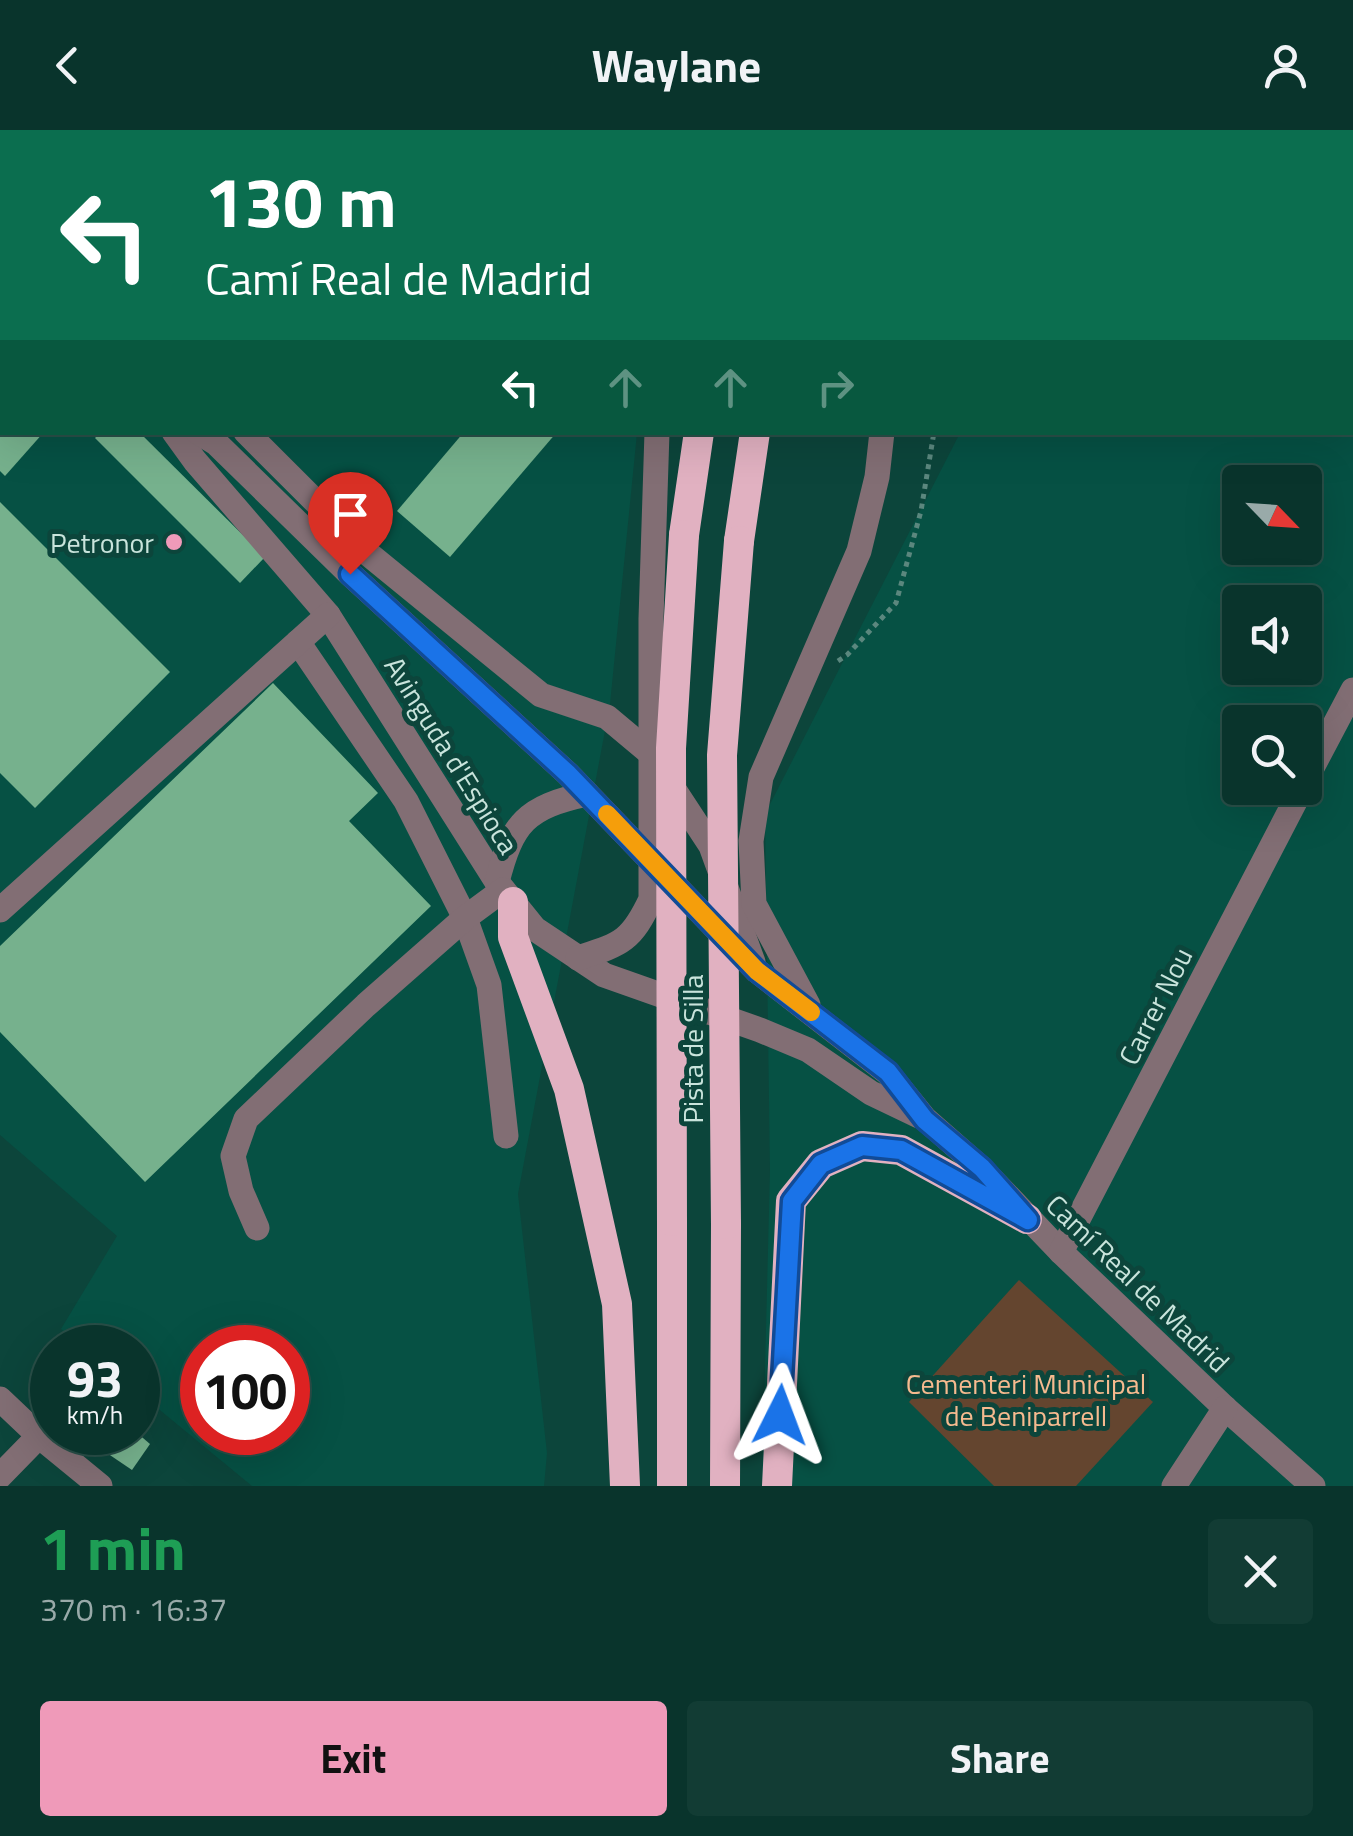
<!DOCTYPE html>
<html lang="en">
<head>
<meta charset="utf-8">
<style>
	:root { --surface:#09342c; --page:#123c34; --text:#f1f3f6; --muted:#99aaa9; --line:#294f48; --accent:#ef9ab9 }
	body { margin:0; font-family:"Titillium Web",sans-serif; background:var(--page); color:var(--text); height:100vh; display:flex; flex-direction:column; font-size:38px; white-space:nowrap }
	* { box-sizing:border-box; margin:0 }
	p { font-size:32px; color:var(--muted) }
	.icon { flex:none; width:55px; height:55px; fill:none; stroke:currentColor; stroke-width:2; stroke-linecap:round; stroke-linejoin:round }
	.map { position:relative; height:1356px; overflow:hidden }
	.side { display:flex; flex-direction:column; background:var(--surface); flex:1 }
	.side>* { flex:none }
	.guide { position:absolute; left:0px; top:0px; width:1355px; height:305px; box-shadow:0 10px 40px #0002,0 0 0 2px var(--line); background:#0b6e4f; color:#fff; overflow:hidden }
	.needle { width:65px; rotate:115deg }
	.tools { position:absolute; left:1222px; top:335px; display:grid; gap:20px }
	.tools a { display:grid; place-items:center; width:100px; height:100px; border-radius:10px; background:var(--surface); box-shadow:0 10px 40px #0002,0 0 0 2px var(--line); font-size:50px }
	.speed { position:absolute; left:30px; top:1195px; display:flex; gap:20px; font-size:50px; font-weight:700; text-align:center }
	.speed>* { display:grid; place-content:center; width:130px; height:130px; border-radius:50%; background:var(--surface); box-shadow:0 10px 40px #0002,0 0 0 2px var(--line); line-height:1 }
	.speed small { font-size:25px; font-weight:400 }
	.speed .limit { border:15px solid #d22; background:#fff; color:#111 }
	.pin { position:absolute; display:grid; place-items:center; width:85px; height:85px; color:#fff; margin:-102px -42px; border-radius:50% 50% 50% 0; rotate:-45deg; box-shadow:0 0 10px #0007 }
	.pin .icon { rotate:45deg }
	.me { position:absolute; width:110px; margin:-55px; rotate:3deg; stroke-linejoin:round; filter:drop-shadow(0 0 8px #0008) }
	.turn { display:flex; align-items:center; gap:35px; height:210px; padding:0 40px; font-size:45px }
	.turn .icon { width:130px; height:130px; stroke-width:2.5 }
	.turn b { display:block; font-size:70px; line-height:85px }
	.lanes { display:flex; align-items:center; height:95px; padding:0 40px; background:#0003; justify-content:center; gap:50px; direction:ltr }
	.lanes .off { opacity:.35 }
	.round { display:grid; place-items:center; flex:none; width:105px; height:105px; border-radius:10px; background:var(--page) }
	.head { display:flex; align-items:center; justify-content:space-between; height:170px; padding:0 40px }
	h1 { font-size:60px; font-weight:700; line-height:75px; color:#1e9e55 }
	.cta { display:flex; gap:20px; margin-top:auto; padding:20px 40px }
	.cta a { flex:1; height:115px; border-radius:10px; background:var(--accent); color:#111; font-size:40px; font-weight:700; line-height:115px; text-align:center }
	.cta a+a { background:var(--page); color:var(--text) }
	header { display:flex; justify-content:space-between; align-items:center; height:130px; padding:0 40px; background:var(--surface); font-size:45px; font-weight:700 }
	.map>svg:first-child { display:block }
</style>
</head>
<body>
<header><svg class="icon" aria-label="back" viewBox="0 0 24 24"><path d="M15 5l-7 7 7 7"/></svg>Waylane<svg class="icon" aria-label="person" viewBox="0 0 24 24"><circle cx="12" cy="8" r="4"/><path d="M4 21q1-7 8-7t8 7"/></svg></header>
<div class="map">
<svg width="1353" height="1356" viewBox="0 0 1353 1356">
	<rect width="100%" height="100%" fill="#0c453b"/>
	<g fill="#065144" fill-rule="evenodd">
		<path d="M0 0H667L666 2H2V302L637 303 610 574 518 1064 547 1323 544 1356H252L138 1262V1218L84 1217 61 1199 117 1106 0 1005ZM202 1218H288V1302H202Z"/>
		<path d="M1121 0H1353V1356H762L770 1041 765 684 960 303 1352 302V2H1119ZM1240 352H1305V418H1240ZM1240 472H1305V538H1240ZM1240 592H1305V658H1240Z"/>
	</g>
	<polygon fill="#64452f" points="1019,1150 1153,1272 1076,1356 994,1356 909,1272"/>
	<g fill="#76b18d">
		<polygon points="0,302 44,302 5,346 0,341"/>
		<polygon points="101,302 139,302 265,427 240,453 95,308"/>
		<polygon points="464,302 557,302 450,427 397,381"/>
		<polygon points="0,372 170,542 35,678 0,643"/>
		<polygon points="273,553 378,663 349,691 431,776 145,1052 0,902 0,816"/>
		<polygon points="108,1302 136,1302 150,1314 132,1340 98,1317"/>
	</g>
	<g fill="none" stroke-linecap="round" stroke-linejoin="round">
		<g stroke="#5b877e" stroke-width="5" stroke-dasharray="5 5" stroke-linecap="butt">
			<polyline points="982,2 983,0"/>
			<polyline points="838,531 847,525 896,473 921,381 934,302"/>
		</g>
		<g stroke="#826e74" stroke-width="25">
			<polyline points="533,0 534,2"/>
			<polyline points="656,0 656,2"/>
			<polyline points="921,2 922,0"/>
			<polyline points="0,72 2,74"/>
			<polyline points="0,131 2,133"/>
			<polyline points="174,302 195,331 328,485 497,752 535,799 604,845 760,900 808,920 871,963 919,986"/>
			<polyline points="198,302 216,313 350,444 568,644 757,841 888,943 925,989 981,1038 1061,1122 1225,1278 1313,1356"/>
			<polyline points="246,302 366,422 541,565 607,587 650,623 711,716 753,832"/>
			<polyline points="298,512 406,671 465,788 489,855 506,1006"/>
			<polyline points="1305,651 1353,560"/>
			<path d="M497 752C512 693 526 677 587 664"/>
			<polyline points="0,780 328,485"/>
			<path d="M578 828C621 814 631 812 651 769V489L657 302"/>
			<polyline points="808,875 754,774 751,711 761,647 859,421 877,347 882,302"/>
			<polyline points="257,1098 241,1061 233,1026 246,989 366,875 465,788 503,760"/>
			<polyline points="1061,1122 1302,658"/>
			<polyline points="0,1269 39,1306 100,1356"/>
			<polyline points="0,1346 39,1306"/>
			<polyline points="1174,1356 1225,1278"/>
		</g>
		<g stroke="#e1b1c1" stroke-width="30">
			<polyline points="747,2 747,0"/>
			<polyline points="807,2 807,0"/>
			<polyline points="684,405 699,302"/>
			<polyline points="739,411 755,302"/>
			<polyline points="513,772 513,807 569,959 617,1174 625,1356"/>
			<polyline points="672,1356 672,1091"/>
			<polyline points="725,1356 726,1094"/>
			<polyline points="777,1356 791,1071 821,1034 862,1016 901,1020 1027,1089"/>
		</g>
		<g stroke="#e1b1c1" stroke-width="30">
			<polyline points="672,1091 671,618 684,405"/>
			<polyline points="726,1094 722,625 739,411"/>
		</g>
	</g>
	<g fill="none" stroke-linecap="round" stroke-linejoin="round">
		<defs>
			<polyline id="route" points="350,444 568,644 757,841 888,942 925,990 982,1038 1028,1090 901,1020 862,1016 821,1034 792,1071 780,1285"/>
		</defs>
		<use href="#route" stroke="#114b97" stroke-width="25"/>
		<use href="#route" stroke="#1a73e8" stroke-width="18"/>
		<polyline stroke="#f59e0b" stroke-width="18" points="607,684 757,841 811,882"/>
	</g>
	<circle fill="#ef9ab9" stroke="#0c453b" stroke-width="4" cx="174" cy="412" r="10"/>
	<g text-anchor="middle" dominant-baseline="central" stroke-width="10" stroke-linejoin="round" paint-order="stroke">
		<g font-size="28" fill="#c9e4dc" stroke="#0c453b" text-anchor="end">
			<text x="154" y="412">Petronor</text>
		</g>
		<g font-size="28" fill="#c9e4dc" stroke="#0c453b">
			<text transform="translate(452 625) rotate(58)">Avinguda d'Espioca</text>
			<text transform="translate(1155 876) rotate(-63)">Carrer Nou</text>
			<text transform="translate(692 919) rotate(-90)">Pista de Silla</text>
			<text transform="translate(1138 1153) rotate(44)">Camí Real de Madrid</text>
		</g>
		<g font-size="28" fill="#f6ba8f" stroke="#0c453b">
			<text x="1026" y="1253">Cementeri Municipal<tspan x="1026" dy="32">de Beniparrell</tspan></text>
		</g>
	</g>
</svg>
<div class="tools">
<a><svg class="needle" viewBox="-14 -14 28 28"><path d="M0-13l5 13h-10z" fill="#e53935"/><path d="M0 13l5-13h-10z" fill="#99aaa9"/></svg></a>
<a><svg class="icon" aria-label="sound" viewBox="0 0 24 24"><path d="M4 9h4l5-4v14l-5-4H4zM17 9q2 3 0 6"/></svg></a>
<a><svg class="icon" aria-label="search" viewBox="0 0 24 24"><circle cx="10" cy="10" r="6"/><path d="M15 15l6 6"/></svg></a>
</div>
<div class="speed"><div>93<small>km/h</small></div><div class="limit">100</div></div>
<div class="pin" style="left:350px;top:444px;background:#d93025"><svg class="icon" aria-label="arrive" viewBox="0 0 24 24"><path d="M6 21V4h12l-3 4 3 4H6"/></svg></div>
<svg class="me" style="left:780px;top:1285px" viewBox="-20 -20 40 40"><path d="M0-17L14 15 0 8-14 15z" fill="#1a73e8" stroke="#fff" stroke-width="4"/></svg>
<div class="guide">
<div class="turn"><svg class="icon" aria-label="left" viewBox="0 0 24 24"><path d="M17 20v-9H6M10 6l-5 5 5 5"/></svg><div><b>130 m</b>Camí Real de Madrid</div></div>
<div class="lanes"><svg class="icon" aria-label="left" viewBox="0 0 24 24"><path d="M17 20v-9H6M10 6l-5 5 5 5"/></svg><svg class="icon off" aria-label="ahead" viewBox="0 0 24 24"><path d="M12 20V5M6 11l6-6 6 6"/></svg><svg class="icon off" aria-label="ahead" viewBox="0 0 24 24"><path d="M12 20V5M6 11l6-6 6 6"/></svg><svg class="icon off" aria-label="right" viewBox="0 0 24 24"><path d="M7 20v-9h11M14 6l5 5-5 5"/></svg></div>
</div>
</div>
<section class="side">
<div class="head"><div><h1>1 min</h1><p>370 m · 16:37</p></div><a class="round"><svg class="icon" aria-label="close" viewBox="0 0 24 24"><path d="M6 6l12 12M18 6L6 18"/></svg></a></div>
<div class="cta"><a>Exit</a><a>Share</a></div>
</section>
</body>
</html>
